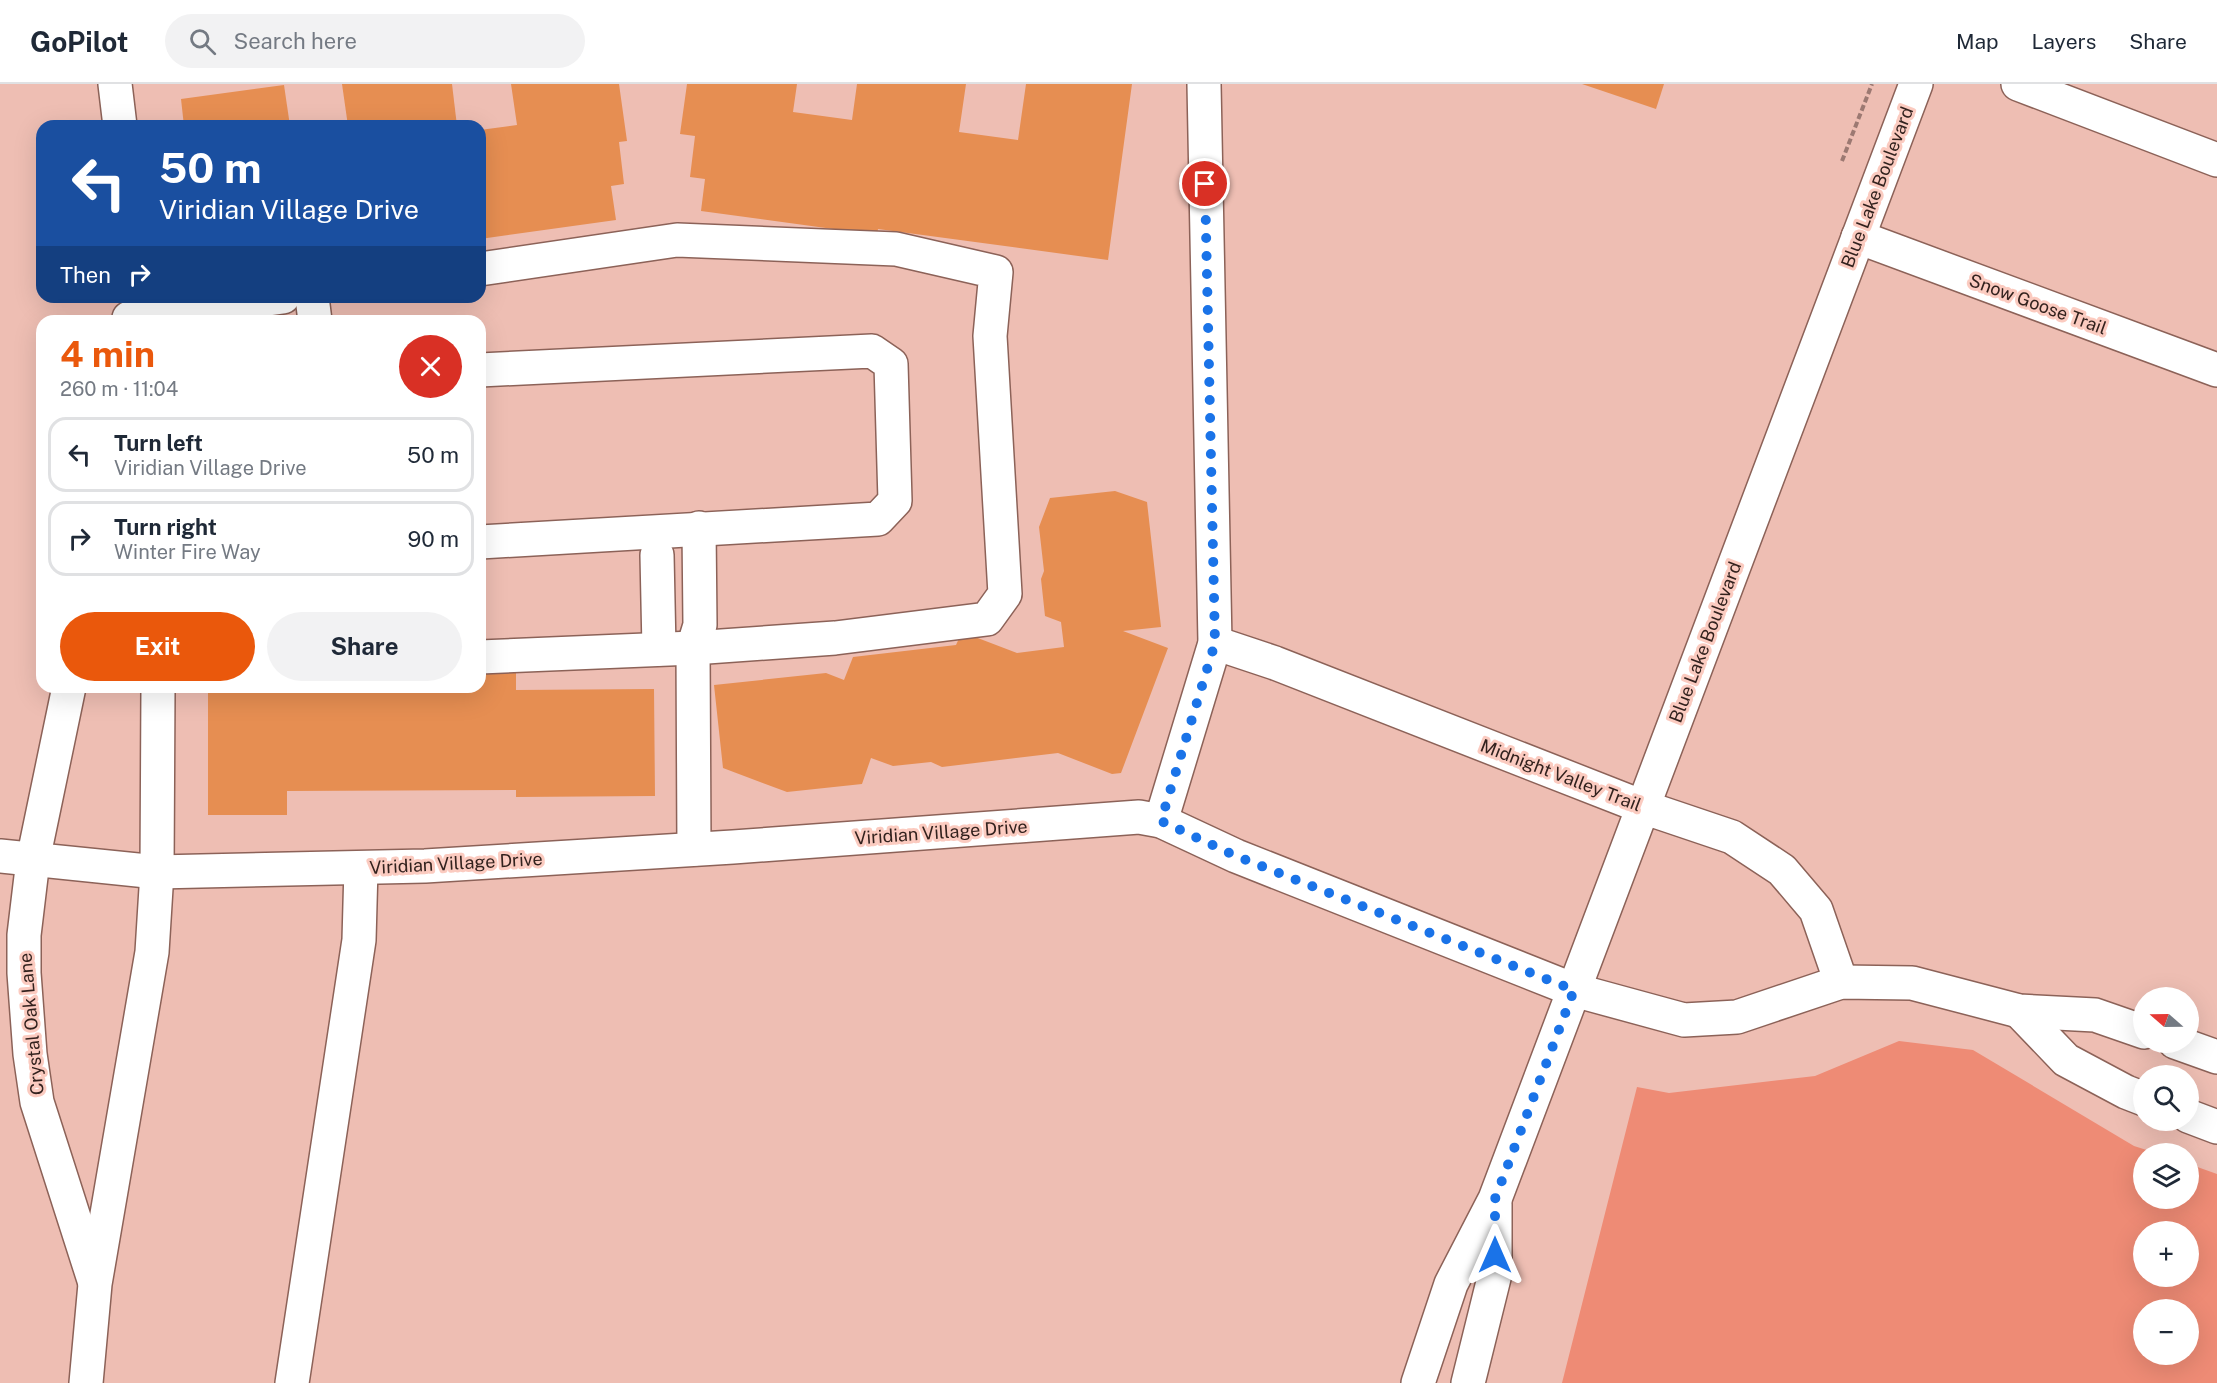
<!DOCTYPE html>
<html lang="en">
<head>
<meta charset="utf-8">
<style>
	:root { --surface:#fff; --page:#f2f2f3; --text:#1f2937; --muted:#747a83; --line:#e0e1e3; --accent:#ea580c }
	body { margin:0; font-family:"Public Sans",sans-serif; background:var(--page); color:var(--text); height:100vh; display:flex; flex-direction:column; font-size:22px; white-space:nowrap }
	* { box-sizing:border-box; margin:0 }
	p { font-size:20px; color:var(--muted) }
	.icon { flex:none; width:33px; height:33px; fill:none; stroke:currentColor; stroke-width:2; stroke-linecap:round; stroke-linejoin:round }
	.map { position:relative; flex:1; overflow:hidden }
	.details { position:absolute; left:36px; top:231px; width:450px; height:378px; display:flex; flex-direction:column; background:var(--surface); border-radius:18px; box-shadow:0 6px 24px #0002 }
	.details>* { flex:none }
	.top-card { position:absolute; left:36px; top:36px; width:450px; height:183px; border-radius:18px; box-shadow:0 6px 24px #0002; background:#1a4fa0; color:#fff; overflow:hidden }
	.needle { width:39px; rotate:290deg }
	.tools { position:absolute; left:2133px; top:903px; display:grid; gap:12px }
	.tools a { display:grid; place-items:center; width:66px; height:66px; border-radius:50%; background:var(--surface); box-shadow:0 6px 24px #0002; font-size:30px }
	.pin { position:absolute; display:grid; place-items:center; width:51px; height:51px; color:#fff; margin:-26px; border:3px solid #fff; border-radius:50%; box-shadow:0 2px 6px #0007 }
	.me { position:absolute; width:66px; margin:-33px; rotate:0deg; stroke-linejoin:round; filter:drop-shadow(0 0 4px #0008) }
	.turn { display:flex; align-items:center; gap:21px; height:126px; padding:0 24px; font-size:27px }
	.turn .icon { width:78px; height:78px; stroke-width:2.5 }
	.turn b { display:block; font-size:42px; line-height:51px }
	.then { display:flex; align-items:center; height:57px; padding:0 24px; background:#0003; gap:12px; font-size:22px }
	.round { display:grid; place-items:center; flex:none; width:63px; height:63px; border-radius:32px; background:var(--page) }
	.headline { display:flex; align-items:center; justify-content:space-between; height:102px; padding:0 24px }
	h1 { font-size:36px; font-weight:700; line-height:45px; color:var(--accent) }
	.cta { display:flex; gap:12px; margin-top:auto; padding:12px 24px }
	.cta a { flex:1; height:69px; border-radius:36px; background:var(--accent); color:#fff; font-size:24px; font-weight:700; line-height:69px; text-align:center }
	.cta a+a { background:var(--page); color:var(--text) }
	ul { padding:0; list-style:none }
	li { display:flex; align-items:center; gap:18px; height:75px; margin:0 12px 9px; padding:0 12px; border:3px solid var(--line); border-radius:18px }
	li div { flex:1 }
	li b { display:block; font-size:22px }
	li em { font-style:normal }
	header { display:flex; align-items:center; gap:36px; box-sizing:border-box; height:84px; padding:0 30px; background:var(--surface); border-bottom:2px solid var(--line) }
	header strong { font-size:28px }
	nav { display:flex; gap:33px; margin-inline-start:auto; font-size:21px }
	.search { width:420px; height:54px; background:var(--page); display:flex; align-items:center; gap:15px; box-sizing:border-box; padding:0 21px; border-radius:33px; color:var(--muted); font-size:22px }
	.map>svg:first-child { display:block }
</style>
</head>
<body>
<header>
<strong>GoPilot</strong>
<div class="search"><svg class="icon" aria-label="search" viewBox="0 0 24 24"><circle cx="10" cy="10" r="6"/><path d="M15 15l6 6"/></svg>Search here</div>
<nav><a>Map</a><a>Layers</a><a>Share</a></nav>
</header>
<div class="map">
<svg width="2217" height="1299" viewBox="0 0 2217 1299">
	<rect width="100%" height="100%" fill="#eebeb3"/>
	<path fill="#ee8b75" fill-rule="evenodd" d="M1899 957 1973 966 2134 1062 2156 1069 2144 1070V1114H2188L2189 1080 2217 1090V1299H1562L1637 1003 1669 1009 1815 992ZM2144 1148H2188V1192H2144ZM2144 1226H2188V1270H2144Z"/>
	<g fill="#e68e52">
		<polygon points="342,0 452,0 457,42 348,42"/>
		<polygon points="511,0 619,0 627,57 619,58 624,100 611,102 616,136 480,155 480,46 517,41"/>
		<polygon points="687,0 797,0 793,28 852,36 857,0 966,0 959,48 1018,56 1026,0 1132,0 1108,176 878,145 877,151 701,127 705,95 690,93 695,52 680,50"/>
		<polygon points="1582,0 1664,0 1656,25"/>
		<polygon points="284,1 290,42 184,42 181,15"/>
		<polygon points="1115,407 1147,418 1161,543 1123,547 1168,564 1121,689 1112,690 1058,669 942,683 931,678 893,682 871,674 862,700 787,708 723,684 714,601 826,589 844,596 853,573 956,561 962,548 1017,569 1064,563 1061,538 1045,532 1041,495 1044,487 1039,443 1050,414"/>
		<polygon points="480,579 516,579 516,606 654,605 655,712 516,713 516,706 287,707 287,731 208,731 208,603 480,603"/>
	</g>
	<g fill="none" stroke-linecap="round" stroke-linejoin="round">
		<defs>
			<g id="minor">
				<polyline points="115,0 120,42"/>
				<polyline points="2018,0 2217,76"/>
				<polyline points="1858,153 2217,286"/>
				<polyline points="480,185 677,156 896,165 996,188 990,252 1005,510 987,535 835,554 693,564 480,573"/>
				<polyline points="312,213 315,237"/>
				<polyline points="129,234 283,213"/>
				<polyline points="480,286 872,267 891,280 895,417 878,435 480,458"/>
				<polyline points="657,471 659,565"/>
				<polyline points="1215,559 1275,579 1643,723 1732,753 1782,786 1816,826 1841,898"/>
				<polyline points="69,603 33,776 24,851 24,889 30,970 37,1018 94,1196"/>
				<polyline points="1161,737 1215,559 1204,0"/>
				<polyline points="694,765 693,564 700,541 699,444"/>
				<polyline points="0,772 157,788 425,782 733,763 1139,733 1161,737 1236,772 1574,906 1684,936 1737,933 1841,898 1912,899 2019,927 2095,931 2144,948"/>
				<polyline points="2019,927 2066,976 2126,1008 2144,1015"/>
				<polyline points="2175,958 2217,973"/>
				<polyline points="2188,1032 2217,1043"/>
				<polyline points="86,1299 95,1200 152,868 157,788 158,603"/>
				<polyline points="292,1299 359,856 361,784"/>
				<polyline points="1418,1299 1451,1200 1495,1115 1916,0"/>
				<polyline points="1468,1299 1495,1190 1495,1120"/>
			</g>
		</defs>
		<use href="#minor" stroke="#8c6258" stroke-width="36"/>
		<polyline stroke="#9c7972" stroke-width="4" stroke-dasharray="6 3" stroke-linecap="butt" points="1842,77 1872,0"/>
		<use href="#minor" stroke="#fff" stroke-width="33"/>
	</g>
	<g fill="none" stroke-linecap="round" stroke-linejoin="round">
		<polyline stroke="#1a73e8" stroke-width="10" stroke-dasharray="0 18" points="1205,100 1215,559 1161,737 1236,772 1574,906 1495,1115 1495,1171"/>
	</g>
	<g text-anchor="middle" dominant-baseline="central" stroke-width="6" stroke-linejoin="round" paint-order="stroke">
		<g font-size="18" fill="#33221e" stroke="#fbcbc0">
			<text transform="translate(1877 103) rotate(-69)">Blue Lake Boulevard</text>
			<text transform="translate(2038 220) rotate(20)">Snow Goose Trail</text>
			<text transform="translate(1705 558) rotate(-69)">Blue Lake Boulevard</text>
			<text transform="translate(1561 691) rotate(21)">Midnight Valley Trail</text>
			<text transform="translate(941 748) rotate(-4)">Viridian Village Drive</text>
			<text transform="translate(456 779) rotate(-3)">Viridian Village Drive</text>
			<text transform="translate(31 940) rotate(-95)">Crystal Oak Lane</text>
		</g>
	</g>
</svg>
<div class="tools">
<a><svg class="needle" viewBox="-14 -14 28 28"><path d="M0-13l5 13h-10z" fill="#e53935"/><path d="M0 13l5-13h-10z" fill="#747a83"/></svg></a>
<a><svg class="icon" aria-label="search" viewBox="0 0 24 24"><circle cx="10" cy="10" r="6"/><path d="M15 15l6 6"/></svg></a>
<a><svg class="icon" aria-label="layers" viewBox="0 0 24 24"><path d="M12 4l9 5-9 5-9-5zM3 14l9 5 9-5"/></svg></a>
<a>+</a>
<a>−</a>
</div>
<div class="pin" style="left:1205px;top:100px;background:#d93025"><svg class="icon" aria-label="arrive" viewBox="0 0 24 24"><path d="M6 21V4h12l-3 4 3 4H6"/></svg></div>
<svg class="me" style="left:1495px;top:1171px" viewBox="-20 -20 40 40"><path d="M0-17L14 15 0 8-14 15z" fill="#1a73e8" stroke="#fff" stroke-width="4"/></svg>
<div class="top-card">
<div class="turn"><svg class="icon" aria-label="left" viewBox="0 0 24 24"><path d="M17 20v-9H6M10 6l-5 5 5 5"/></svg><div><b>50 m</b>Viridian Village Drive</div></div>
<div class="then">Then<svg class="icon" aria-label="right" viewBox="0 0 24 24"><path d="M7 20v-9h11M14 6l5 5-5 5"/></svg></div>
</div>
<section class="details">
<div class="headline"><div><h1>4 min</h1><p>260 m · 11:04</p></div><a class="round" style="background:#d93025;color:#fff"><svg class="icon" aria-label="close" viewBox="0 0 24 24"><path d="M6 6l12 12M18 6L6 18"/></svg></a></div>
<ul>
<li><svg class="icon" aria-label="left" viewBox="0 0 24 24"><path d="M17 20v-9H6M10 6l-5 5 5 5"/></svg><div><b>Turn left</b><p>Viridian Village Drive</p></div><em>50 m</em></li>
<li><svg class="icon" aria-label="right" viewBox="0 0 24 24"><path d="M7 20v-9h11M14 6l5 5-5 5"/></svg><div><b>Turn right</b><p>Winter Fire Way</p></div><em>90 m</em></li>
</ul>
<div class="cta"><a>Exit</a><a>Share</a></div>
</section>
</div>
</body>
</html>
